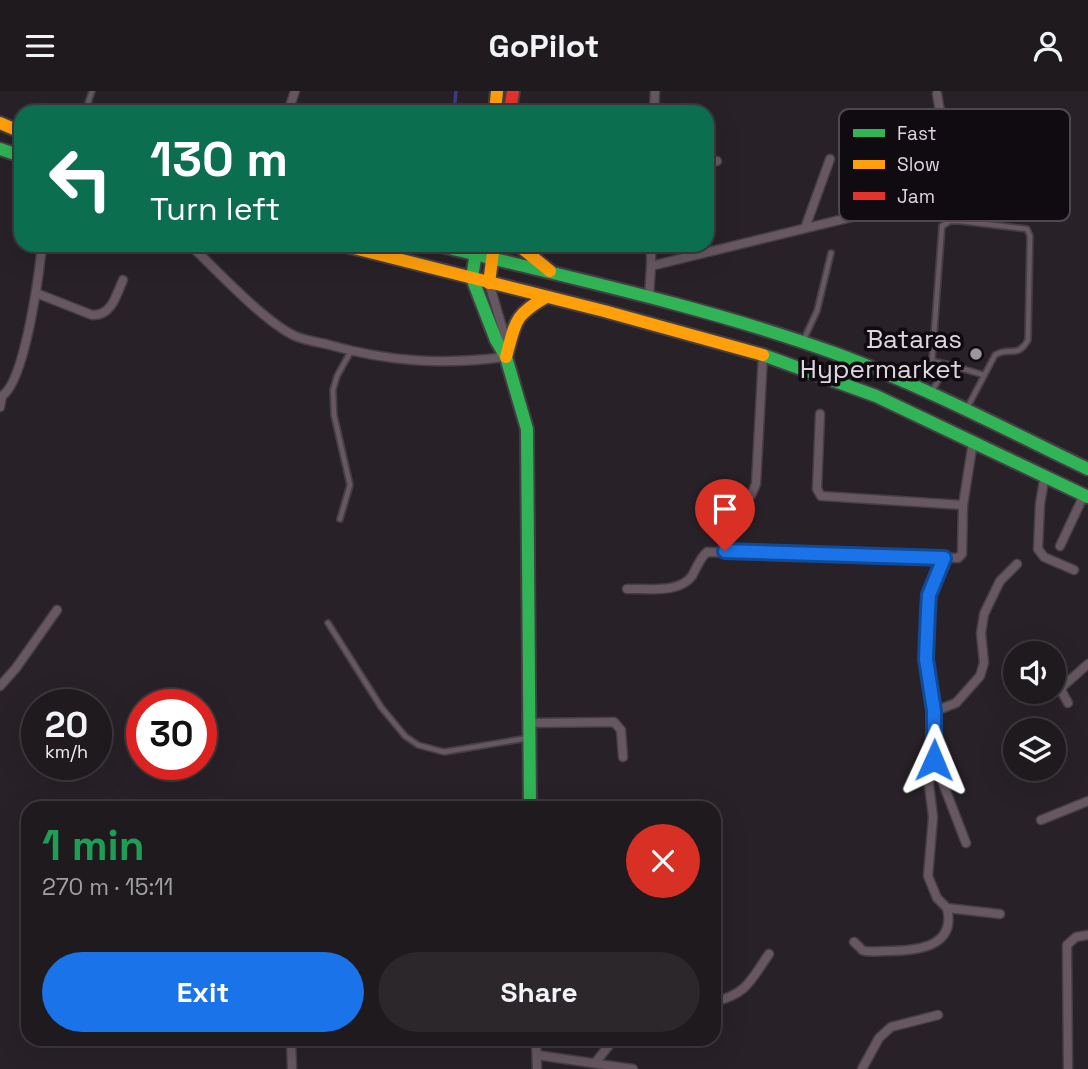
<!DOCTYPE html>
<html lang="en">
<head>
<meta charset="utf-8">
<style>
	:root { --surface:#1e1a1e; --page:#2b272b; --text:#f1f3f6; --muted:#a1a1a4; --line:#3c383c; --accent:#1a73e8 }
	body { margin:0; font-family:"Space Grotesk",sans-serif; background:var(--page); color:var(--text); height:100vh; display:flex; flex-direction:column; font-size:26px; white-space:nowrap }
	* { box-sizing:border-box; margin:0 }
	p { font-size:23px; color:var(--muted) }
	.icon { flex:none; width:38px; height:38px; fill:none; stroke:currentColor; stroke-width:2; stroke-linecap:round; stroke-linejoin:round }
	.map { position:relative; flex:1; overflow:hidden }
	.side { position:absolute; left:21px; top:710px; width:700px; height:245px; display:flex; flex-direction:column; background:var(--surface); border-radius:21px; box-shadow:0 7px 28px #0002,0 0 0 2px var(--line) }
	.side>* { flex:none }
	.top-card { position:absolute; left:14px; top:14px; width:700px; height:147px; border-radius:21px; box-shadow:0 7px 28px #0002,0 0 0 2px var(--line); background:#0b6e4f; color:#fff; overflow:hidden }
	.controls { position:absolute; left:1003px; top:550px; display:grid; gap:14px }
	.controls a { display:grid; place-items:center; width:63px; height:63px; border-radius:50%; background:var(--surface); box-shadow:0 7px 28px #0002,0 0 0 2px var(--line); font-size:35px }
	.speed { position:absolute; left:21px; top:598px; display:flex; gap:14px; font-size:35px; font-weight:700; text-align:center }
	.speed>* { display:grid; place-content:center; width:91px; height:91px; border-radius:50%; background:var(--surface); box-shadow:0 7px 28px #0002,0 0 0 2px var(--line); line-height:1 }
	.speed small { font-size:18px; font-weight:400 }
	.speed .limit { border:10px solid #d22; background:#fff; color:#111 }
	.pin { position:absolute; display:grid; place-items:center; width:60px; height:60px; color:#fff; margin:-72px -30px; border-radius:50% 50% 50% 0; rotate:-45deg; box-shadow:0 0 7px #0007 }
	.pin .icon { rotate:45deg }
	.me { position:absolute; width:77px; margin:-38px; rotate:1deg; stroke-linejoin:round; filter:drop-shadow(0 0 5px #0008) }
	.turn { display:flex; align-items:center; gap:24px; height:147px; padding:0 21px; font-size:32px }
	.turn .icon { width:91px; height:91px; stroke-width:2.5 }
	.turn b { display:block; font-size:49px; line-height:60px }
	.round { display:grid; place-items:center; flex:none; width:74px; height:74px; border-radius:37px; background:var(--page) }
	.overview { display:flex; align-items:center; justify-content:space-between; height:119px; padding:0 21px }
	h1 { font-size:42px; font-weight:800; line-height:52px; color:#1e9e55 }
	.primary-button { display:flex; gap:14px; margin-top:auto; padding:14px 21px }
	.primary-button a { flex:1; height:80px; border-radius:42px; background:var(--accent); color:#fff; font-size:28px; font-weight:800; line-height:80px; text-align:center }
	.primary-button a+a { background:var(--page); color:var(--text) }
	header { display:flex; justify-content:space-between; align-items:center; height:91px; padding:0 21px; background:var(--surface); font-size:32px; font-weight:800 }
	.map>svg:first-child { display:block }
</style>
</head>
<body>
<header><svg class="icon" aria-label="menu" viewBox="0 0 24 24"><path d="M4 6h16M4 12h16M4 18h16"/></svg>GoPilot<svg class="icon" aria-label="person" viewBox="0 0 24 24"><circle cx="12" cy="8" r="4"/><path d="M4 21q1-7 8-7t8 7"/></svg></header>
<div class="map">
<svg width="1088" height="978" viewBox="0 0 1088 978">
	<rect width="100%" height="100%" fill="#282228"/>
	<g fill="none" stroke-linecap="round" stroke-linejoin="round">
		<polyline stroke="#3b3e7e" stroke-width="3.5" points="454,21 456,0"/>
		<defs>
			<g id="lane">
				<polyline points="87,15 92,0"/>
				<polyline points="317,21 318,19"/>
				<polyline points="803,250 817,220 831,162"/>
				<path d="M950 274 932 270 942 135 950 130H960L1027 138 1030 145 1028 249C1017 268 1010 255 995 264L966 319"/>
				<polyline points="931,302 944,279 950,274 984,284"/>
				<polyline points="340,428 350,394 334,324 333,299 337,285 351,260"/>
				<polyline points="328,532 381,616 405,645 418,654 444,661 528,647"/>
			</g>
			<g id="street">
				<polyline points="288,21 295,0"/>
				<polyline points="654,21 655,0"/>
				<polyline points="707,73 717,70"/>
				<polyline points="805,137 830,68"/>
				<path d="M190 154C217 179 263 230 295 245 304 249 316 251 326 253 388 271 442 274 506 266L505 246 489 192"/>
				<polyline points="651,175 651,154"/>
				<path d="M36 202 92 224C112 225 116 204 123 189"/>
				<path d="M649 205 651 175 897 115C916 109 939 106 952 90L937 3"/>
				<path d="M0 316 2 305C25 290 39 184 42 154"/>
				<polyline points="820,323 817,398 821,405 963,414"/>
				<polyline points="1045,384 1040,413 1038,458 1044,466 1074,479"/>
				<polyline points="731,405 744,407 751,404 756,393 763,264"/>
				<polyline points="1060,455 1084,404"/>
				<polyline points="944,467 929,504 928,519 926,568 935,620 934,669 929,694 933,726 928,785 937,807 947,817 1000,823"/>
				<path d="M627 498C647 497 679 503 692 485 697 476 700 467 707 461L958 467 962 463 963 414 973 351"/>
				<polyline points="0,595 16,577 57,519"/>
				<polyline points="1068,612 1062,601 1062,596 1088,573"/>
				<polyline points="935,620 956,612 980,585 984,572 981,542 984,523 1000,490 1017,473"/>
				<polyline points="529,632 614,631 621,639 623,666"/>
				<polyline points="934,669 966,752"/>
				<polyline points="1041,729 1088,710"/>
				<path d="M854 851C855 852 862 858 862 859 868 862 878 860 885 860 913 860 957 858 947 817"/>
				<path d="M714 911C748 902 750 890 769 863"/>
				<polyline points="291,948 292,978"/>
				<polyline points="536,948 537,978"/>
				<polyline points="537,964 633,978"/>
				<polyline points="595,972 614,948"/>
				<polyline points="862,978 879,947 891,936 938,924"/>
				<polyline points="1068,978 1067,854 1076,846 1088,844"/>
			</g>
			<g id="fast">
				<polyline points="0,58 21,65"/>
				<path d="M437 154C571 187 707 216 837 263 923 295 1005 338 1088 378"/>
				<polyline points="477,154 472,187 496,249 506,266 527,338 530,718"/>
				<polyline points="763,264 876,305 1088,406"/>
			</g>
			<g id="slow">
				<polyline points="495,21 497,0"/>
				<polyline points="0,32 21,41"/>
				<polyline points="342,154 604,220 763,264"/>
				<polyline points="518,154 550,180"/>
				<polyline points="489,192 494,154"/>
				<path d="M506 266C516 231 513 225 546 206"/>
			</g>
			<polyline id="jam" points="510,21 513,0"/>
		</defs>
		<use href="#lane" stroke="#443f44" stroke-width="8"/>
		<use href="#street" stroke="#443f44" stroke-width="11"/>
		<use href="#fast" stroke="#443f44" stroke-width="16"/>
		<use href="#slow" stroke="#443f44" stroke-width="16"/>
		<use href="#jam" stroke="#443f44" stroke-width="16"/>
		<use href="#lane" stroke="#665760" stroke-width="4.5"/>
		<use href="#street" stroke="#665760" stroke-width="8"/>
		<use href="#fast" stroke="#30b455" stroke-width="12"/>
		<use href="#slow" stroke="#ff9f0a" stroke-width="12"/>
		<use href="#jam" stroke="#e5322d" stroke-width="12"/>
	</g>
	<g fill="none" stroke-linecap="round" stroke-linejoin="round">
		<defs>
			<polyline id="route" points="725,460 944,467 929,504 928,519 926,568 934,620 934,669"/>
		</defs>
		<use href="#route" stroke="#114b97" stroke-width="18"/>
		<use href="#route" stroke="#1a73e8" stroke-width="12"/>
	</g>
	<circle fill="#9e969f" stroke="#100a11" stroke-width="2.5" cx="976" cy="263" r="7"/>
	<g text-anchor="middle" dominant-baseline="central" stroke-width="7" stroke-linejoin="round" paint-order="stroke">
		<g font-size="26" fill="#ded5df" stroke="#100a11" text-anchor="end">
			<text x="962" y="248">Bataras<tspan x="962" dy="30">Hypermarket</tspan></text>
		</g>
	</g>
	<rect x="839" y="18" width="231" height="112" rx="10" fill="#100a11" stroke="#4e474f" stroke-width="2"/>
	<rect x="853" y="38" width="32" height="8" fill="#30b455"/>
	<rect x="853" y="69" width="32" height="9" fill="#ff9f0a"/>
	<rect x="853" y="101" width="32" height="8" fill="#e5322d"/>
	<g font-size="19" fill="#ded5df">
		<text x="897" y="49">Fast</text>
		<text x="897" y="80">Slow</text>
		<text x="897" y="112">Jam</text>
	</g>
</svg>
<div class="controls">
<a><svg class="icon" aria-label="sound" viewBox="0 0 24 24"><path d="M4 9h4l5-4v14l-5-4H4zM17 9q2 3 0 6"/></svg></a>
<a><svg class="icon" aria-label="layers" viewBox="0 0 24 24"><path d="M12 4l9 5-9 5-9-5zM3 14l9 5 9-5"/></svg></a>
</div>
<div class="speed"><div>20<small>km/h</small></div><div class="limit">30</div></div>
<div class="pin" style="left:725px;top:460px;background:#d93025"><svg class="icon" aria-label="arrive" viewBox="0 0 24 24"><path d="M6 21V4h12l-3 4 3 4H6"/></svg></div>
<svg class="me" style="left:934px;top:669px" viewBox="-20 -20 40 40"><path d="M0-17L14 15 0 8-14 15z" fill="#1a73e8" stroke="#fff" stroke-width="4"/></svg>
<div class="top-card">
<div class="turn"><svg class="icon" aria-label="left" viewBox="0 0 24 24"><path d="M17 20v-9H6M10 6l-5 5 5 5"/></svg><div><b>130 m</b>Turn left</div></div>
</div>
<section class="side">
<div class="overview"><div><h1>1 min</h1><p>270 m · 15:11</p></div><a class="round" style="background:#d93025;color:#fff"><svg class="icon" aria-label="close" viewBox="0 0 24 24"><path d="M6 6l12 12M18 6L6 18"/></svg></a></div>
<div class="primary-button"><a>Exit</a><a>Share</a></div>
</section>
</div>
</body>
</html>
